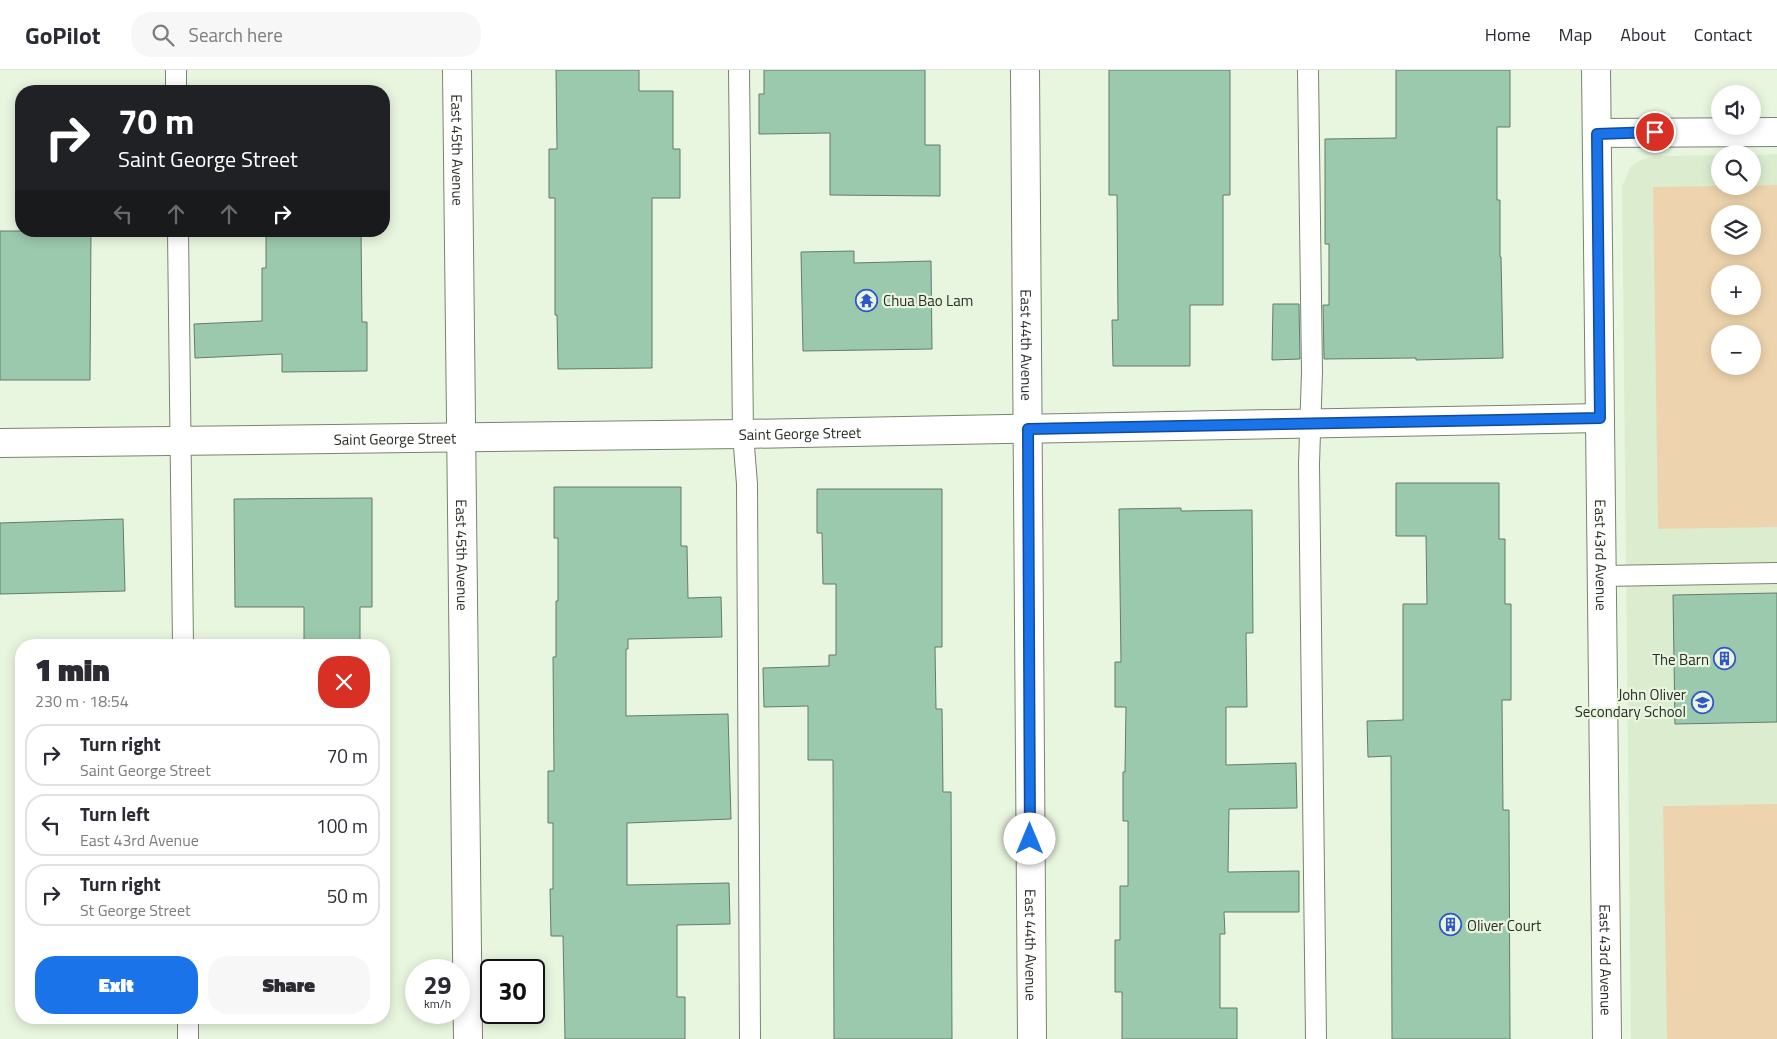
<!DOCTYPE html>
<html lang="en">
<head>
<meta charset="utf-8">
<style>
	:root { --surface:#fff; --page:#f7f7f7; --text:#2b2b33; --muted:#7c7c81; --line:#e1e1e2; --accent:#1a73e8 }
	body { margin:0; font-family:"Titillium Web",sans-serif; background:var(--page); color:var(--text); height:100vh; display:flex; flex-direction:column; font-size:19px; white-space:nowrap }
	* { box-sizing:border-box; margin:0 }
	p { font-size:16px; color:var(--muted) }
	.icon { flex:none; width:28px; height:28px; fill:none; stroke:currentColor; stroke-width:2; stroke-linecap:round; stroke-linejoin:round }
	.map { position:relative; flex:1; overflow:hidden }
	.sheet { position:absolute; left:15px; top:569px; width:375px; height:385px; display:flex; flex-direction:column; background:var(--surface); border-radius:20px; box-shadow:0 2px 12px #0003 }
	.sheet>* { flex:none }
	.guide { position:absolute; left:15px; top:15px; width:375px; height:152px; border-radius:20px; box-shadow:0 2px 12px #0003; background:#202124; color:#fff; overflow:hidden }
	.tools { position:absolute; left:1711px; top:15px; display:grid; gap:10px }
	.tools a { display:grid; place-items:center; width:50px; height:50px; border-radius:50%; background:var(--surface); box-shadow:0 2px 12px #0003; font-size:25px }
	.speed { position:absolute; left:405px; top:889px; display:flex; gap:10px; font-size:25px; font-weight:700; text-align:center }
	.speed>* { display:grid; place-content:center; width:65px; height:65px; border-radius:50%; background:var(--surface); box-shadow:0 2px 12px #0003; line-height:1 }
	.speed small { font-size:12px; font-weight:400 }
	.speed .limit { border:2px solid #111; border-radius:8px; background:#fff; color:#111 }
	.pin { position:absolute; display:grid; place-items:center; width:42px; height:42px; color:#fff; margin:-21px; border:2px solid #fff; border-radius:50%; box-shadow:0 1px 5px #0007 }
	.me { position:absolute; width:55px; margin:-28px; rotate:0deg; stroke-linejoin:round; filter:drop-shadow(0 0 4px #0008) }
	.turn { display:flex; align-items:center; gap:18px; height:105px; padding:0 20px; font-size:22px }
	.turn .icon { width:65px; height:65px; stroke-width:2.5 }
	.turn b { display:block; font-size:35px; line-height:42px }
	.lanes { display:flex; align-items:center; height:48px; padding:0 20px; background:#0003; justify-content:center; gap:25px; direction:ltr }
	.lanes .off { opacity:.35 }
	.round { display:grid; place-items:center; flex:none; width:52px; height:52px; border-radius:20px; background:var(--page) }
	.headline { display:flex; align-items:center; justify-content:space-between; height:85px; padding:0 20px }
	h1 { font-size:30px; font-weight:800; line-height:38px }
	.button { display:flex; gap:10px; margin-top:auto; padding:10px 20px }
	.button a { flex:1; height:58px; border-radius:20px; background:var(--accent); color:#fff; font-size:20px; font-weight:800; line-height:58px; text-align:center }
	.button a+a { background:var(--page); color:var(--text) }
	ul { padding:0; list-style:none }
	li { display:flex; align-items:center; gap:15px; height:62px; margin:0 10px 8px; padding:0 10px; border:2px solid var(--line); border-radius:20px }
	li div { flex:1 }
	li b { display:block; font-size:19px }
	li em { font-style:normal }
	header { display:flex; align-items:center; gap:30px; box-sizing:border-box; height:70px; padding:0 25px; background:var(--surface); border-bottom:1px solid var(--line) }
	header strong { font-size:24px }
	nav { display:flex; gap:28px; margin-inline-start:auto; font-size:18px }
	.search { width:350px; height:45px; background:var(--page); display:flex; align-items:center; gap:12px; box-sizing:border-box; padding:0 18px; border-radius:20px; color:var(--muted); font-size:19px }
	.map>svg:first-child { display:block }
</style>
</head>
<body>
<header>
<strong>GoPilot</strong>
<div class="search"><svg class="icon" aria-label="search" viewBox="0 0 24 24"><circle cx="10" cy="10" r="6"/><path d="M15 15l6 6"/></svg>Search here</div>
<nav><a>Home</a><a>Map</a><a>About</a><a>Contact</a></nav>
</header>
<div class="map">
<svg width="1777" height="969" viewBox="0 0 1777 969">
	<rect width="100%" height="100%" fill="#e9f6df"/>
	<path fill="#dcedcf" fill-rule="evenodd" d="M1777 84V969H1631L1622 116 1631 96 1643 89 1656 86 1720 85V116H1752L1753 85ZM1720 144H1752V176H1720ZM1720 204H1752V236H1720ZM1720 264H1752V296H1720Z"/>
	<g fill="#eed4ae" fill-rule="evenodd">
		<path d="M1777 115V457L1658 459 1653 117ZM1720 144H1752V176H1720ZM1720 204H1752V236H1720ZM1720 264H1752V296H1720Z"/>
		<polygon points="1777,734 1777,969 1667,969 1663,736"/>
	</g>
	<g fill="#9bc9ad" stroke="#647b6d">
		<polygon points="556,0 639,0 639,21 673,21 673,79 680,79 680,128 652,128 652,298 558,299 557,245 555,245 555,128 549,128 549,79 557,79"/>
		<polygon points="764,0 925,0 925,75 940,75 940,126 830,125 830,63 759,64 759,24 764,24"/>
		<polygon points="1109,0 1230,0 1230,125 1223,125 1223,235 1190,235 1190,296 1113,296 1112,250 1118,250 1117,125 1109,125"/>
		<polygon points="1396,0 1510,0 1510,57 1497,57 1497,130 1500,130 1500,187 1501,187 1503,288 1416,290 1416,288 1324,289 1323,235 1329,235 1329,174 1325,174 1325,69 1396,68"/>
		<polygon points="0,161 91,161 90,310 0,310"/>
		<polygon points="266,161 361,161 362,252 367,252 367,301 282,302 282,284 195,288 194,254 262,251 262,198 266,198"/>
		<polygon points="854,181 854,193 931,191 932,279 803,281 801,182"/>
		<polygon points="1273,234 1299,234 1300,289 1272,290"/>
		<polygon points="1396,413 1499,413 1499,469 1505,469 1505,534 1511,534 1511,630 1502,630 1503,740 1509,740 1510,969 1392,969 1391,686 1368,687 1367,651 1403,650 1403,534 1427,534 1426,466 1396,466"/>
		<polygon points="554,417 681,417 681,476 687,476 688,528 721,527 722,567 628,569 628,579 626,579 626,646 728,644 731,749 627,753 627,815 729,813 730,854 677,855 677,927 685,927 685,969 565,969 563,866 551,866 550,819 553,819 553,753 548,753 548,701 554,701 553,587 556,587 556,531 558,531 558,468 554,468"/>
		<polygon points="817,419 942,419 942,577 935,577 936,639 942,639 943,722 951,722 952,969 834,969 833,690 808,690 808,636 764,637 763,598 829,596 829,585 836,585 836,514 823,514 822,463 817,463"/>
		<polygon points="372,428 372,537 360,537 360,575 304,575 304,537 235,537 234,429"/>
		<polygon points="1181,438 1181,441 1252,440 1253,563 1246,563 1247,637 1226,637 1226,695 1296,693 1297,738 1229,739 1228,802 1299,801 1299,842 1224,842 1225,864 1220,864 1220,938 1237,938 1237,969 1122,969 1122,922 1115,922 1115,870 1120,870 1120,816 1128,816 1128,751 1123,751 1123,702 1125,702 1126,637 1115,637 1115,592 1121,592 1119,439"/>
		<polygon points="123,449 125,521 0,524 0,453"/>
		<polygon points="1777,523 1777,652 1675,654 1673,525"/>
	</g>
	<g fill="none" stroke-linecap="round" stroke-linejoin="round">
		<defs>
			<g id="service">
				<polyline points="176,0 176,21"/>
				<polyline points="739,0 743,364 747,414 750,969"/>
				<polyline points="1308,0 1312,302 1309,394 1316,969"/>
				<polyline points="178,161 183,575"/>
				<polyline points="1602,506 1777,503"/>
				<polyline points="188,948 188,969"/>
			</g>
			<g id="minor">
				<path id="s1" d="M457 0 468 969"/>
				<path id="s2" d="M1025 0 1032 969"/>
				<path id="s3" d="M1596 0 1607 969"/>
				<polyline points="1597,63 1777,62"/>
				<path id="s4" d="M0 373 743 364 1600 348"/>
			</g>
		</defs>
		<use href="#service" stroke="#78846f" stroke-width="22"/>
		<use href="#minor" stroke="#78846f" stroke-width="30"/>
		<use href="#service" stroke="#fff" stroke-width="20"/>
		<use href="#minor" stroke="#fff" stroke-width="28"/>
	</g>
	<g fill="none" stroke-linecap="round" stroke-linejoin="round">
		<defs>
			<polyline id="route" points="1030,769 1028,359 1600,348 1597,64 1655,62"/>
		</defs>
		<use href="#route" stroke="#114b97" stroke-width="12"/>
		<use href="#route" stroke="#1a73e8" stroke-width="9"/>
	</g>
	<defs>
		<symbol id="temple-ring" viewBox="-11 -11 22 22"><circle r="9.5" fill="#e9f6df" stroke="#3157c7" stroke-width="1.5"/><path d="M0-6L5-2H3V0L6.5 2.5H4V6H1.5V3h-3V6H-4V2.5H-6.5L-3 0V-2H-5Z" fill="#3157c7"/></symbol>
		<symbol id="building-ring" viewBox="-11 -11 22 22"><circle r="9.5" fill="#e9f6df" stroke="#3157c7" stroke-width="1.5"/><path d="M-4-6H4V6H1V3H-1V6H-4ZM-2.5-4.3h1.7v1.8h-1.7ZM.8-4.3h1.7v1.8H.8ZM-2.5-1h1.7V.8h-1.7ZM.8-1h1.7V.8H.8Z" fill="#3157c7"/></symbol>
		<symbol id="school-ring" viewBox="-11 -11 22 22"><circle r="9.5" fill="#e9f6df" stroke="#3157c7" stroke-width="1.5"/><path d="M0-5L7-2L0 1L-7-2ZM-4 1L0 2.5L4 1V4Q0 6-4 4Z" fill="#3157c7"/></symbol>
	</defs>
	<g fill-rule="evenodd">
		<use href="#temple-ring" x="854" y="218" width="25" height="25"/>
		<use href="#building-ring" x="1712" y="576" width="25" height="25"/>
		<use href="#school-ring" x="1690" y="620" width="25" height="25"/>
		<use href="#building-ring" x="1438" y="842" width="25" height="25"/>
	</g>
	<g text-anchor="middle" dominant-baseline="central" stroke-width="4.5" stroke-linejoin="round" paint-order="stroke">
		<g font-size="15" fill="#292d25" stroke="#e9f6df">
			<text stroke="none"><textPath href="#s1" startOffset="80">East 45th Avenue</textPath></text>
			<text stroke="none"><textPath href="#s2" startOffset="275">East 44th Avenue</textPath></text>
			<text stroke="none"><textPath href="#s4" startOffset="800">Saint George Street</textPath></text>
			<text stroke="none"><textPath href="#s4" startOffset="395">Saint George Street</textPath></text>
			<text stroke="none"><textPath href="#s1" startOffset="485">East 45th Avenue</textPath></text>
			<text stroke="none"><textPath href="#s3" startOffset="485">East 43rd Avenue</textPath></text>
			<text stroke="none"><textPath href="#s2" startOffset="875">East 44th Avenue</textPath></text>
			<text stroke="none"><textPath href="#s3" startOffset="890">East 43rd Avenue</textPath></text>
		</g>
		<g font-size="15" fill="#292d25" stroke="#e9f6df" text-anchor="start">
			<text x="883" y="230">Chua Bao Lam</text>
			<text x="1709" y="589" text-anchor="end">The Barn</text>
			<text x="1686" y="624" text-anchor="end">John Oliver<tspan x="1686" dy="17">Secondary School</tspan></text>
			<text x="1467" y="855">Oliver Court</text>
		</g>
	</g>
</svg>
<div class="tools">
<a><svg class="icon" aria-label="sound" viewBox="0 0 24 24"><path d="M4 9h4l5-4v14l-5-4H4zM17 9q2 3 0 6"/></svg></a>
<a><svg class="icon" aria-label="search" viewBox="0 0 24 24"><circle cx="10" cy="10" r="6"/><path d="M15 15l6 6"/></svg></a>
<a><svg class="icon" aria-label="layers" viewBox="0 0 24 24"><path d="M12 4l9 5-9 5-9-5zM3 14l9 5 9-5"/></svg></a>
<a>+</a>
<a>−</a>
</div>
<div class="speed"><div>29<small>km/h</small></div><div class="limit">30</div></div>
<div class="pin" style="left:1655px;top:62px;background:#d93025"><svg class="icon" aria-label="arrive" viewBox="0 0 24 24"><path d="M6 21V4h12l-3 4 3 4H6"/></svg></div>
<svg class="me" style="left:1030px;top:769px" viewBox="-20 -20 40 40"><circle r="19" fill="#fff"/><path d="M0-13L10 11 0 6-10 11z" fill="#1a73e8"/></svg>
<div class="guide">
<div class="turn"><svg class="icon" aria-label="right" viewBox="0 0 24 24"><path d="M7 20v-9h11M14 6l5 5-5 5"/></svg><div><b>70 m</b>Saint George Street</div></div>
<div class="lanes"><svg class="icon off" aria-label="left" viewBox="0 0 24 24"><path d="M17 20v-9H6M10 6l-5 5 5 5"/></svg><svg class="icon off" aria-label="ahead" viewBox="0 0 24 24"><path d="M12 20V5M6 11l6-6 6 6"/></svg><svg class="icon off" aria-label="ahead" viewBox="0 0 24 24"><path d="M12 20V5M6 11l6-6 6 6"/></svg><svg class="icon" aria-label="right" viewBox="0 0 24 24"><path d="M7 20v-9h11M14 6l5 5-5 5"/></svg></div>
</div>
<section class="sheet">
<div class="headline"><div><h1>1 min</h1><p>230 m · 18:54</p></div><a class="round" style="background:#d93025;color:#fff"><svg class="icon" aria-label="close" viewBox="0 0 24 24"><path d="M6 6l12 12M18 6L6 18"/></svg></a></div>
<ul>
<li><svg class="icon" aria-label="right" viewBox="0 0 24 24"><path d="M7 20v-9h11M14 6l5 5-5 5"/></svg><div><b>Turn right</b><p>Saint George Street</p></div><em>70 m</em></li>
<li><svg class="icon" aria-label="left" viewBox="0 0 24 24"><path d="M17 20v-9H6M10 6l-5 5 5 5"/></svg><div><b>Turn left</b><p>East 43rd Avenue</p></div><em>100 m</em></li>
<li><svg class="icon" aria-label="right" viewBox="0 0 24 24"><path d="M7 20v-9h11M14 6l5 5-5 5"/></svg><div><b>Turn right</b><p>St George Street</p></div><em>50 m</em></li>
</ul>
<div class="button"><a>Exit</a><a>Share</a></div>
</section>
</div>
</body>
</html>
